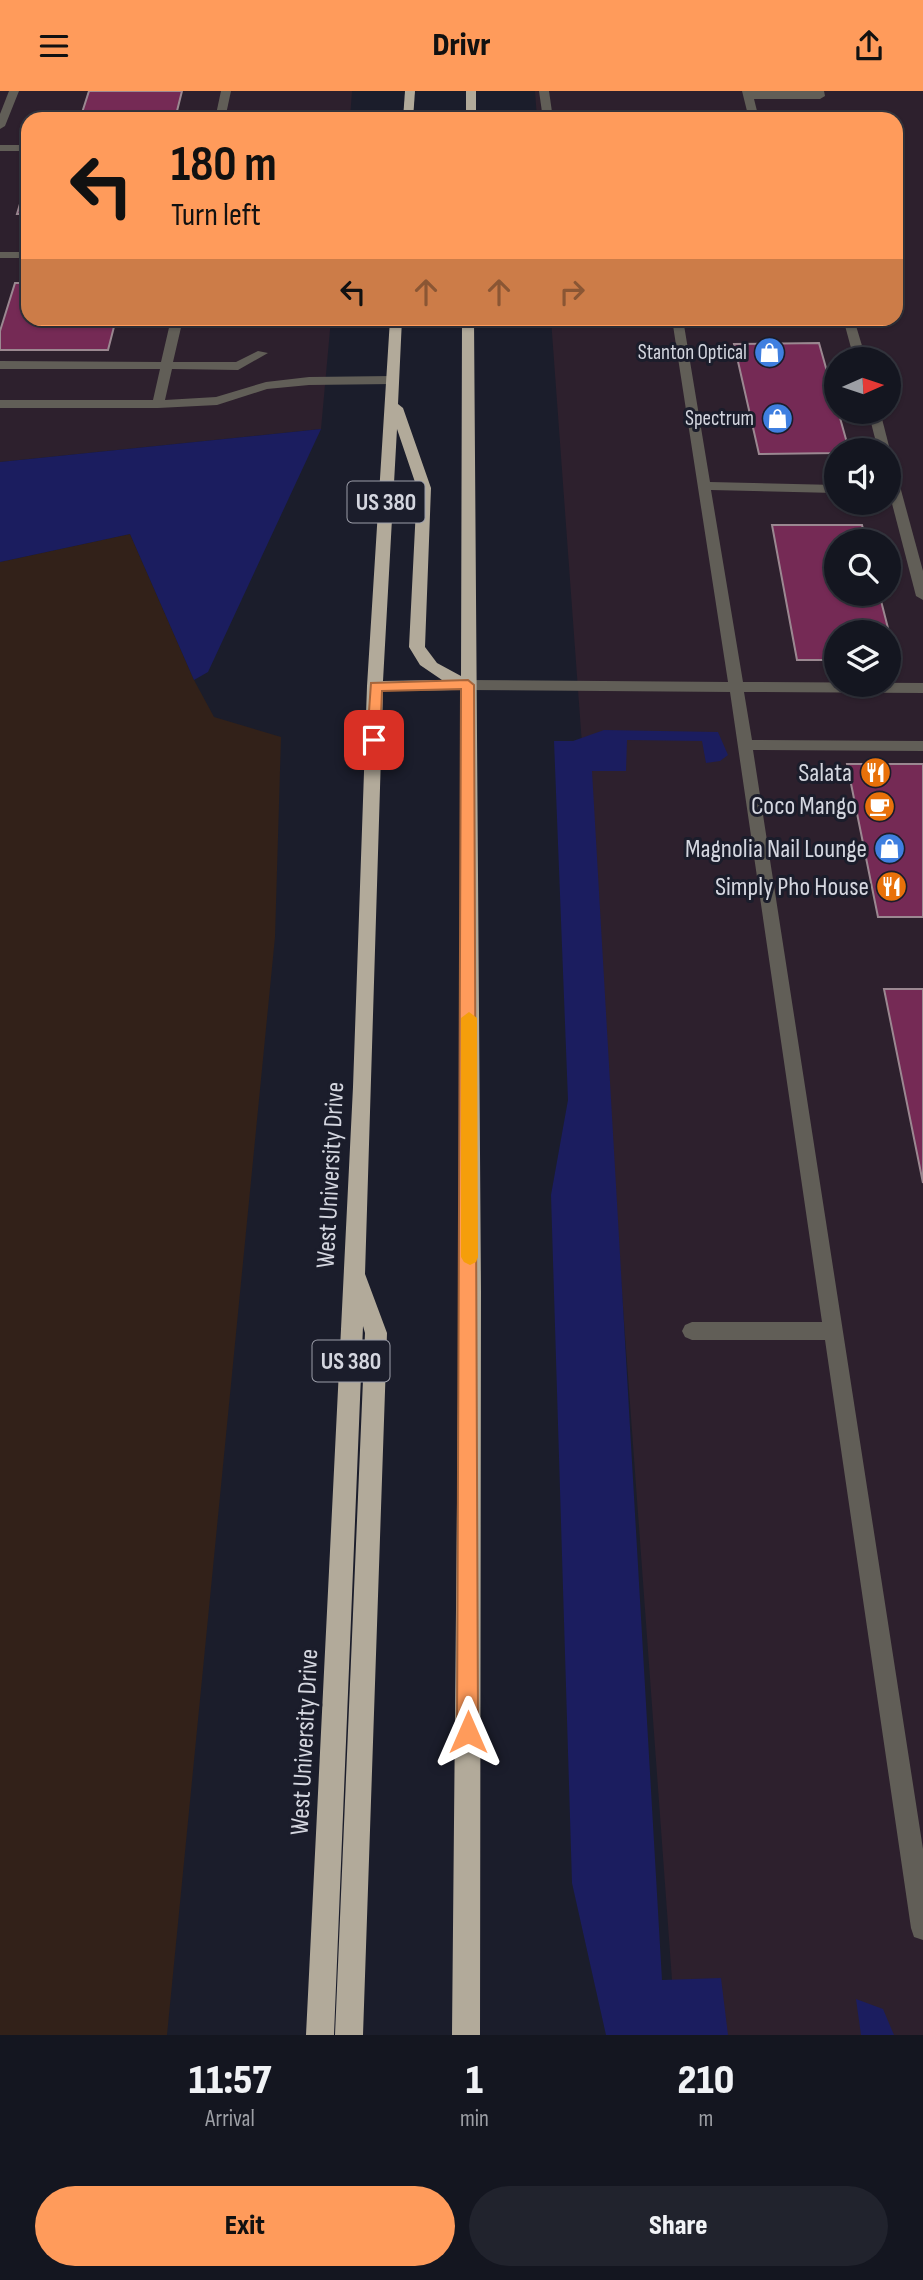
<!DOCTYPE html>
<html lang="en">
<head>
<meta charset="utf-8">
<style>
	:root { --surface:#141620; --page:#21232d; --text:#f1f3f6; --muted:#9d9fa5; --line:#33353e; --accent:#ff9b5b }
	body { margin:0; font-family:"Sofia Sans Condensed",sans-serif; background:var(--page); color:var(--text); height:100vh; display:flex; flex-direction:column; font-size:26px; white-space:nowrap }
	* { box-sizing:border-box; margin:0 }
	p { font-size:23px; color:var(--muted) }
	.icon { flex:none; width:38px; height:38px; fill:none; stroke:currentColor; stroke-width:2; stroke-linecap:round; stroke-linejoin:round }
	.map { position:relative; height:1944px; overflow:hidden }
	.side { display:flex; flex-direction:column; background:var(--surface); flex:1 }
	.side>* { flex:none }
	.top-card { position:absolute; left:21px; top:21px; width:882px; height:214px; border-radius:21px; box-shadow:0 2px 5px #0004,0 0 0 2px var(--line); background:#ff9b5b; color:#111; overflow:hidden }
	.needle { width:46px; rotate:87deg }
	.tools { position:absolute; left:824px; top:256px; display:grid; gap:14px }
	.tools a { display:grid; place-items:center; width:77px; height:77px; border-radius:50%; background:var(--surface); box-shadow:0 2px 5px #0004,0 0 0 2px var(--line); font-size:35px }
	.pin { position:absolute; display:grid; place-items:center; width:60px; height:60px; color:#fff; margin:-30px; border-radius:14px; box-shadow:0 4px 10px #0006 }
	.me { position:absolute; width:77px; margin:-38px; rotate:0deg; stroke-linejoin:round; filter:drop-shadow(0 0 5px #0008) }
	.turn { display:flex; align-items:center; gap:24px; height:147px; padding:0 35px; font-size:32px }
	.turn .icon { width:91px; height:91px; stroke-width:2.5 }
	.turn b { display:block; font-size:49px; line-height:60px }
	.lanes { display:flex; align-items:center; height:66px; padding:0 35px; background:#0003; justify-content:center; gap:35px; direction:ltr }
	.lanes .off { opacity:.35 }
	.eta { display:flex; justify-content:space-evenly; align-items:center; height:119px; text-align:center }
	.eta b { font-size:42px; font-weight:800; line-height:49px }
	.button { display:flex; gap:14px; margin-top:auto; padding:14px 35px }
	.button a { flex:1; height:80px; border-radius:42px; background:var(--accent); color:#111; font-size:28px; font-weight:800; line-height:80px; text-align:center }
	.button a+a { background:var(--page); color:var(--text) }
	header { display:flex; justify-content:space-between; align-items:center; height:91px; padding:0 35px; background:var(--accent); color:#111; font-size:32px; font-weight:800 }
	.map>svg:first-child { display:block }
</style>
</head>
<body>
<header><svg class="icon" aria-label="menu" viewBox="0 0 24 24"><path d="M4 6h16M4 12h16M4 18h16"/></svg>Drivr<svg class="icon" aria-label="share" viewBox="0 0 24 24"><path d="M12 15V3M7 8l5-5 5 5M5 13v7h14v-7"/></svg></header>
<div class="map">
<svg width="923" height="1944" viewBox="0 0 923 1944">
	<rect width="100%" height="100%" fill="#1b1d2b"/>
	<g fill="#2d202d" fill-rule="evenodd">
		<polygon points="0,0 352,0 350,28 28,28 28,228 331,228 321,338 0,371"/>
		<path d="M535 0H923V1944H676L551 228H896V28H537ZM836 268H889V320H836ZM836 359H889V411H836ZM836 450H889V502H836ZM836 541H889V593H836Z"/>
	</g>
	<polygon fill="#322119" points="130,443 194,589 214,626 281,646 275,846 167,1944 0,1944 0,471"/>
	<g fill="#1b1d5f">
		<polygon points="321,338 208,581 194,589 130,443 0,471 0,371"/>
		<polygon points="604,639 718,641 728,664 720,670 706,672 702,650 627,649 626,680 592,680 662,1889 721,1887 728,1944 606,1944 572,1792 551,1104 568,1009 554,650 573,650"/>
		<polygon points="856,1908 883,1918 894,1944 861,1944"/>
	</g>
	<g fill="#752a55" stroke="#9b8891" stroke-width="2">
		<polygon points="89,0 182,0 175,28 80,28"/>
		<polygon points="707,25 708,28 563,28 563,26"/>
		<polygon points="28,86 28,123 17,123"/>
		<polygon points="15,192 28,192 28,228 116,228 108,259 0,259 0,240"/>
		<polygon points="819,252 849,359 836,359 836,362 759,363 734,253"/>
		<polygon points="772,434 862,434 866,450 836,450 836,502 879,502 889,541 836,541 836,569 797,569"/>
		<polygon points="847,673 923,673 923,826 878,826"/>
		<polygon points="884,898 923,898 923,1092"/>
	</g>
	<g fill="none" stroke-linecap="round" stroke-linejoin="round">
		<g fill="#615e57" fill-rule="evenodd">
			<polygon points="9,0 19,0 5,35 0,38 0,23"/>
			<polygon points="221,0 231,0 225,28 215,28"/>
			<polygon points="539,0 549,0 553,28 543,28"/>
			<polygon points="742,0 824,0 825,5 820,8 754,8 759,28 749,28"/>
			<rect x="0" y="54" width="28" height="6"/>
			<rect x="0" y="161" width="28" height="6"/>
			<polygon points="171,228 183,228 173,271 236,271 258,260 268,262 238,279 172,278 165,309 216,306 266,291 309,286 393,285 399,289 393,293 309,294 267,298 217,314 158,317 0,317 0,309 153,309 160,278 0,278 0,270 161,271"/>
			<polygon points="463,228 515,228 509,231 468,232 464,231"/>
			<polygon points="672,228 683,228 710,391 836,394 836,402 711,399 743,591 923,592 923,602 744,601 752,649 923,650 923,660 753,659 923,1758 923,1849 914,1846 911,1837 825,1249 692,1249 685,1246 682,1240 685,1234 692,1231 822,1231 730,601 468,599 461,594 468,589 728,591"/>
			<polygon points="709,228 854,228 866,268 854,268 844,231 715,231"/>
			<polygon points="868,320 880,320 890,359 889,361 878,359"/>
			<polygon points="889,373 895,377 923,480 923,509 916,505 889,401"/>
		</g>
		<g fill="#b2aa9a" fill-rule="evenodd">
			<polygon points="405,0 415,0 413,28 403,28"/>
			<rect x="466" y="0" width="10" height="28"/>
			<path d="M390 228H402L398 313 403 317 431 397 425 556 437 572 461 585 462 228H474L481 1200 480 1944H452L459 1200 461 599 383 600 365 1183 387 1242 363 1944H335L365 1242 363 1235 334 1944H306L353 996 367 595ZM397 338 417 397 409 556 420 574 442 589 383 590Z"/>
		</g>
	</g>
	<polygon fill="#ff9b5b" stroke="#a6653b" stroke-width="2" points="468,589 474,594 478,1641 475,1648 468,1651 460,1648 457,1641 461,598 382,600 380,649 374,653 367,649 371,592"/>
	<polygon fill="#f59e0b" points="469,921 477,927 478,1166 476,1171 470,1174 464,1171 461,1166 461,927"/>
	<defs>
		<symbol id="shop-disc" viewBox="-11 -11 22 22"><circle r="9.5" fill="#3f7fe0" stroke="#1b1d2b"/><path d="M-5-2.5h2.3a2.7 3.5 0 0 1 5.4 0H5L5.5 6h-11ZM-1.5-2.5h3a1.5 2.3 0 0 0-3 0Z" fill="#fff"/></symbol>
		<symbol id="restaurant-disc" viewBox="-11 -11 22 22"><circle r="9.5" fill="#e8710a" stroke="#1b1d2b"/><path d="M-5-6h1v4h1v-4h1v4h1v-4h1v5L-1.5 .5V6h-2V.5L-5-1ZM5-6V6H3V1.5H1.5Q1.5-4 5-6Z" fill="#fff"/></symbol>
		<symbol id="cafe-disc" viewBox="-11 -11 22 22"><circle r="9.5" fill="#e8710a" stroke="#1b1d2b"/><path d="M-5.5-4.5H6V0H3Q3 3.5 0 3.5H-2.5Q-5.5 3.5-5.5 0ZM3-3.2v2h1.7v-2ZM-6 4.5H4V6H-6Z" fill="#fff"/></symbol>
	</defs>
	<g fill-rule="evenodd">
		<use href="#shop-disc" x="752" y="244" width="35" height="35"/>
		<use href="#shop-disc" x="760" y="310" width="35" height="35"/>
		<use href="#restaurant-disc" x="858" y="664" width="35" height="35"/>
		<use href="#cafe-disc" x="862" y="698" width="35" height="35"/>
		<use href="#shop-disc" x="872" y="740" width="35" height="35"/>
		<use href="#restaurant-disc" x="874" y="778" width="35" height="35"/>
	</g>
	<g text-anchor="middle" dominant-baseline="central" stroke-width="6" stroke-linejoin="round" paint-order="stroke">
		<g font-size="21" fill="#d4d6df" stroke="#1b1d2b" text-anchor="end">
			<text x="747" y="261">Stanton Optical</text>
			<text x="754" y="327">Spectrum</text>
		</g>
		<g fill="#1b1d2b" stroke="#9c9ea9" stroke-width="2">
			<rect x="347.5" y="390.5" width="77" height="41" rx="5"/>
			<rect x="312.5" y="1249.5" width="77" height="41" rx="5"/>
		</g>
		<g font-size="24" font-weight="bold" fill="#d4d6df">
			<text x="386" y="411">US 380</text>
			<text x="351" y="1270">US 380</text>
		</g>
		<g font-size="26" fill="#d4d6df" stroke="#1b1d2b" text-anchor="end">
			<text x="852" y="682">Salata</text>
			<text x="857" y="715">Coco Mango</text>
			<text x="867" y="758">Magnolia Nail Lounge</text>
			<text x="869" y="796">Simply Pho House</text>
		</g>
		<g font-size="26" fill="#d4d6df" stroke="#1b1d2b">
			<text transform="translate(331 1084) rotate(-87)">West University Drive</text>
			<text transform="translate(305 1651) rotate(-87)">West University Drive</text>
		</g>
	</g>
</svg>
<div class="tools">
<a><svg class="needle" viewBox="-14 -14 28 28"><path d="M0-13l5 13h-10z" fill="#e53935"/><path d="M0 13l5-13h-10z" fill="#9d9fa5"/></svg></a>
<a><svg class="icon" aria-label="sound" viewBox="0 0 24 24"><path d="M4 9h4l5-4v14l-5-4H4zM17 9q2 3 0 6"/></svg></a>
<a><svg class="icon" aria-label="search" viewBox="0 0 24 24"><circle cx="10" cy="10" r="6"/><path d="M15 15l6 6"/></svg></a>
<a><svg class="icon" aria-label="layers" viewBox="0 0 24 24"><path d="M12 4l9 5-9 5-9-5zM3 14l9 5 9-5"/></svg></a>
</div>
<div class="pin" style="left:374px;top:649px;background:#d93025"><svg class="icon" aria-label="arrive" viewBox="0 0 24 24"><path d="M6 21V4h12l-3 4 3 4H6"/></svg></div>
<svg class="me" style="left:468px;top:1641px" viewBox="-20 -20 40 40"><path d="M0-17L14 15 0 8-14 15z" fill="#ff9b5b" stroke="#fff" stroke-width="4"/></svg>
<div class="top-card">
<div class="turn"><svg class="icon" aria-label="left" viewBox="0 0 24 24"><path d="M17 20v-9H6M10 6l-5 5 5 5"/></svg><div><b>180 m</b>Turn left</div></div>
<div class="lanes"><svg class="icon" aria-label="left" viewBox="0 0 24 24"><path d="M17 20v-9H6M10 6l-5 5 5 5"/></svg><svg class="icon off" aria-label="ahead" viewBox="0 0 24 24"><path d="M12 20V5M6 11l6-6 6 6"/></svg><svg class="icon off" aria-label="ahead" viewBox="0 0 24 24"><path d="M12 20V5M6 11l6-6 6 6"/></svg><svg class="icon off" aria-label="right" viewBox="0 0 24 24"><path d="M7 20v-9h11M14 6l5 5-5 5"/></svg></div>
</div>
</div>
<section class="side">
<div class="eta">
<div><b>11:57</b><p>Arrival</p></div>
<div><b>1</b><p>min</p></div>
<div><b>210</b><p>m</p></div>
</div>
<div class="button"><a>Exit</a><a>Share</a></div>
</section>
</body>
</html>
